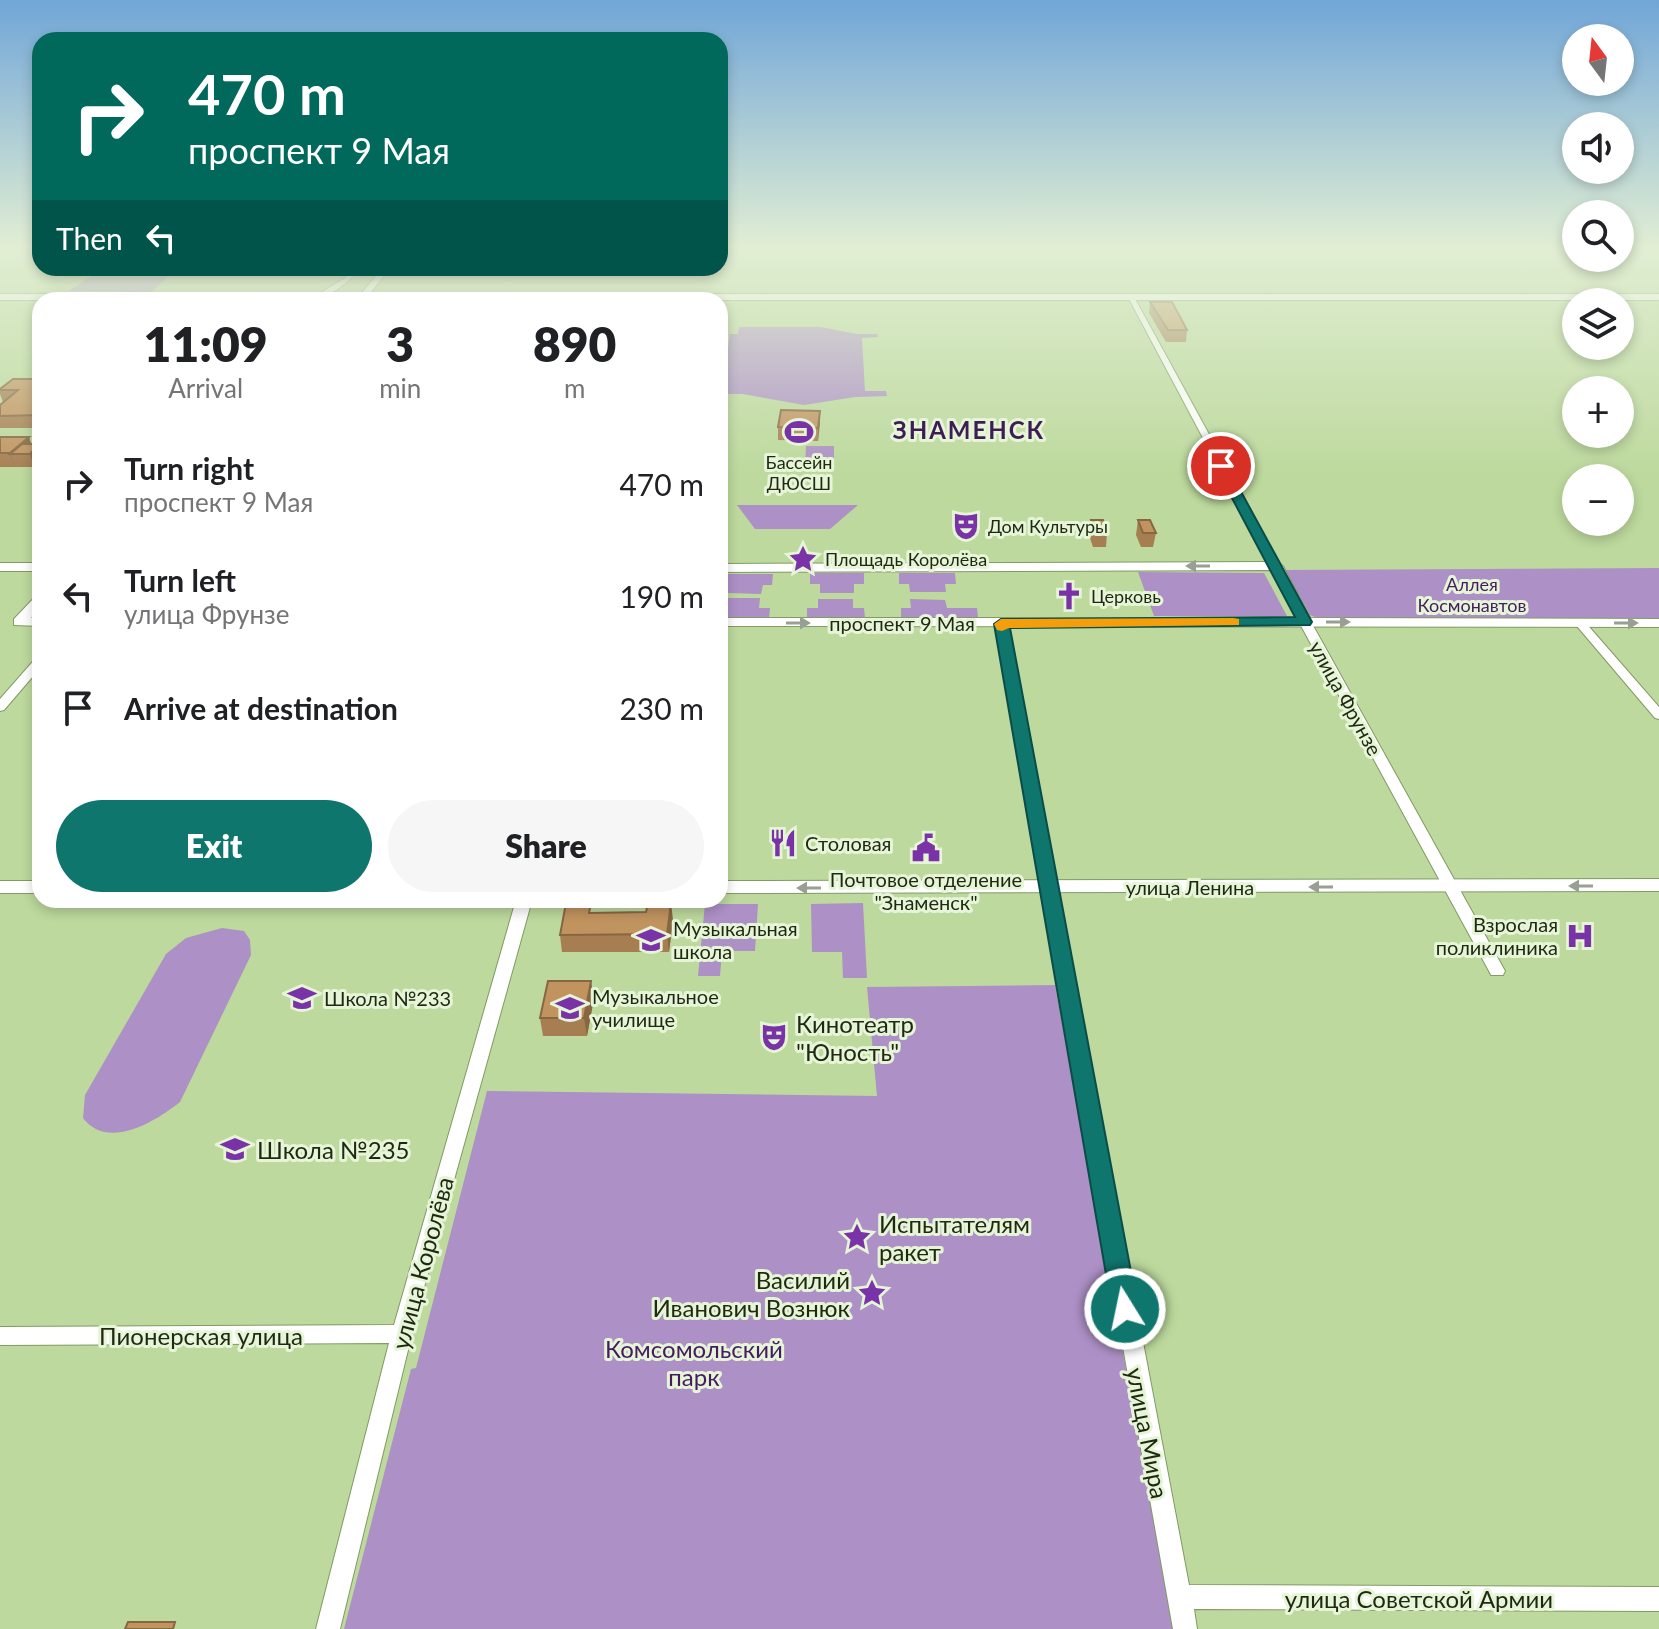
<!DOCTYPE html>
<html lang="en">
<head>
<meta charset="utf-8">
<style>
	:root { --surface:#fff; --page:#f6f6f6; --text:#202124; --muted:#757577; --accent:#0f766e }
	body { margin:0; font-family:Lato,sans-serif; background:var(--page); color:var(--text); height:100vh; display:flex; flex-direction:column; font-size:30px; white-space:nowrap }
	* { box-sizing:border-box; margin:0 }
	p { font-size:26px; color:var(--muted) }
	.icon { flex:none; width:44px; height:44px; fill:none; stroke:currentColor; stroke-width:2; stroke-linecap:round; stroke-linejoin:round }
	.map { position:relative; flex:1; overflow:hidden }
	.details { position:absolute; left:32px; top:292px; width:696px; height:616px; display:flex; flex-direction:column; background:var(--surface); border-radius:24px; box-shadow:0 4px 12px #0003 }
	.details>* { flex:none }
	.banner { position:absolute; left:32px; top:32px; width:696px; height:244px; border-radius:24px; box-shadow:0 4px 12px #0003; background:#00695c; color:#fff; overflow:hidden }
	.needle { width:52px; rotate:345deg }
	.fabs { position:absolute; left:1562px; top:24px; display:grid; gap:16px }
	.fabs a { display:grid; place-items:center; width:72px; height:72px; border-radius:50%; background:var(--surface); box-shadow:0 4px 12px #0003; font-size:40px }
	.pin { position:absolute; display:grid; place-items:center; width:68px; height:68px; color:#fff; margin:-34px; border:4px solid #fff; border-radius:50%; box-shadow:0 2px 8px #0007 }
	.me { position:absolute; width:88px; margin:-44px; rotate:350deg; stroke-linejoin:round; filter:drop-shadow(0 0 6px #0008) }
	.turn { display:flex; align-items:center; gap:28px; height:168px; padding:0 24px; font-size:36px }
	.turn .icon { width:104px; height:104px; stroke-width:2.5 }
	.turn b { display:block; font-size:56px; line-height:68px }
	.then { display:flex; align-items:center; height:76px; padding:0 24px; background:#0003; gap:16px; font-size:30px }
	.eta { display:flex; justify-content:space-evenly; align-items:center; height:136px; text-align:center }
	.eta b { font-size:48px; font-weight:800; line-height:56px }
	.button { display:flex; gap:16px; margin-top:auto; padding:16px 24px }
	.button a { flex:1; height:92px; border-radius:48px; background:var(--accent); color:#fff; font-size:32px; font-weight:800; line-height:92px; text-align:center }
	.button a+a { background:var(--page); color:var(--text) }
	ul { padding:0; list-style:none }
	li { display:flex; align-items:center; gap:24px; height:112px; padding:0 24px }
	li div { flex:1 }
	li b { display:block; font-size:30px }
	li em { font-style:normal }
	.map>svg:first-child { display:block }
</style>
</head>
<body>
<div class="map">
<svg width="1659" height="1629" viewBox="0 0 1659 1629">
	<rect width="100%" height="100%" fill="#bdd99d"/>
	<g fill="#ad90c6">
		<polygon points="94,274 171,274 151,292 69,291"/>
		<polygon points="739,327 821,327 857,334 877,334 878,337 862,338 865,391 886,391 887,396 855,397 804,405 743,394 721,394 730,334 738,334"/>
		<polygon points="806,446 834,446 834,468 805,468"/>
		<polygon points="737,505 858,505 830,529 755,529"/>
		<polygon points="1659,568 1659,621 1324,621 1310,615 1285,570"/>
		<polygon points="1138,572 1264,573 1287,616 1154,616"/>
		<polygon points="810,573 864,573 864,584 854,584 854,593 820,593 820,584 810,584"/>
		<polygon points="899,573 955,573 956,584 945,584 946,592 910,592 909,584 899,584"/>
		<polygon points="720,574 773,574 772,585 763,585 761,594 727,593 728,585 720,584"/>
		<polygon points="727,598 760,598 759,608 770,608 769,618 720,618 720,607 725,607"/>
		<polygon points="818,599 853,599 853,608 864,608 865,618 807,618 807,608 818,608"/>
		<polygon points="910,599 945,600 947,608 977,608 978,618 901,617 901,608 911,608"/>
		<polygon points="863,903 867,978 843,978 842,952 812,952 811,904"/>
		<polygon points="705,904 758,904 755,951 722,951 720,976 698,976"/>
		<path d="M222 928 244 931 250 940 251 955 180 1102C156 1121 108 1151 83 1118L85 1095 166 954 186 938Z"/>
		<polygon points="1055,985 1174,1629 344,1629 411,1369 416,1368 487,1091 877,1096 867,987"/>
	</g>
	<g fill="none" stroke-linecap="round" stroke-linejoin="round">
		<defs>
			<g id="minor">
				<path d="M353 268H360C349 282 328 300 309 300L345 278Z"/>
				<polygon points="383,268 390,268 365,300 359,300 359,296"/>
				<polygon points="1127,295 1134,297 1281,566 1280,568 1276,569 1271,566"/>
				<polygon points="1305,619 1311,622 1505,971 1503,975 1491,975 1489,971 1299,622"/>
				<polygon points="1580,620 1584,621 1659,707 1659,719 1655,718 1576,625 1576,621"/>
				<polygon points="1001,621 1007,624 1189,1585 1659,1587 1659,1611 1194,1609 1197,1629 1173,1629 995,624"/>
				<polygon points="40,657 40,668 4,710 0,711 0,699 36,658"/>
				<polygon points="516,900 532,900 418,1309 340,1629 316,1629 389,1343 0,1345 0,1327 394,1325"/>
			</g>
			<g id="tertiary">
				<rect x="0" y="294" width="1659" height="6"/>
				<polygon points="1276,562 1283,566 1310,618 1659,619 1659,627 720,626 720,618 1296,618 1271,570 720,572 720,564"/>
				<rect x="0" y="563" width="40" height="8"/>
				<polygon points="40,596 40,608 31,618 40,618 40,626 14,625 14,619 35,597"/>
				<polygon points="1659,879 1659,891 720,893 720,881"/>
				<rect x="0" y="881" width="40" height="12"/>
			</g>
		</defs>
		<use href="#minor" stroke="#819b62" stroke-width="2"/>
		<use href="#tertiary" stroke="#819b62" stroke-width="2"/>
		<use href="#minor" fill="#fff" fill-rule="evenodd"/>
		<use href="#tertiary" fill="#fff" fill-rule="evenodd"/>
	</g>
	<g fill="#a67e52">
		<polygon points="1150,302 1187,330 1186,342 1166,342 1149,313"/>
		<polygon points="40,379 40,428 0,428 0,405 3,402 0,394 0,389"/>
		<polygon points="820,411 818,441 778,440 778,427"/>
		<polygon points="0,437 29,437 31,444 34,467 0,467"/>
		<polygon points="1091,520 1107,533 1106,547 1093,547 1089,535"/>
		<polygon points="1138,520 1156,533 1153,547 1141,547 1136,535"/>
		<polygon points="593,913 673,920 669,952 562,952 560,935"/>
		<polygon points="594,998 587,1036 543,1036 540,1018"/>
	</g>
	<g fill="#876742">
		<polygon points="820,411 820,424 818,441 818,428"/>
		<polygon points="29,437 33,450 10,454 15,467 10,453"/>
		<polygon points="40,444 40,462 34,467 30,454"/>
		<polygon points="671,903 673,920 669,952 667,934"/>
		<polygon points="591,981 594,998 587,1036 584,1018"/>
	</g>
	<g fill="#c1935f" stroke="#876742" stroke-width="2">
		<polygon points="1150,302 1172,302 1187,330 1168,330"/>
		<polygon points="13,379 40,379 40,415 0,416 0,405 18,390 0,390 0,389"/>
		<polygon points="781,410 820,411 818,428 778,427"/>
		<polygon points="0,437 29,437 10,453 0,453"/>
		<polygon points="22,444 40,444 30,454 10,454"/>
		<polygon points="1091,520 1103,520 1107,533 1095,533"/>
		<polygon points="1138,520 1150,520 1156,533 1143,533"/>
		<polygon points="566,903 591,903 589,913 646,912 648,903 671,903 667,934 560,935"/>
		<polygon points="548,981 591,981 584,1018 540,1018"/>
		<polygon points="128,1622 175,1622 173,1629 125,1629"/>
	</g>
	<defs><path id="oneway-solid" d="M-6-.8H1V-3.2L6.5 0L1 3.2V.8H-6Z" transform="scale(2)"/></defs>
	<g fill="#9a9f94">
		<use href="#oneway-solid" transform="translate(1198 566) rotate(180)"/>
		<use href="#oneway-solid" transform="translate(1338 622)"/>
		<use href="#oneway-solid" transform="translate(798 623)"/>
		<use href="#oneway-solid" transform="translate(1626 623)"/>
		<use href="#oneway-solid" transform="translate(1581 886) rotate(180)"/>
		<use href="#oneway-solid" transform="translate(1321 887) rotate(180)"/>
		<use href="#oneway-solid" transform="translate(809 888) rotate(180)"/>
	</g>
	<linearGradient id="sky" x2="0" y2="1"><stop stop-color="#71a6d8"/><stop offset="0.52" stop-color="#e1eed3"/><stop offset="1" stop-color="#e1eed3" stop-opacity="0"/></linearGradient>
	<rect width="1659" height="476" fill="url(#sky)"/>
	<polygon fill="#0f766e" stroke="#0a4d48" stroke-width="2" points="1221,462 1227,466 1312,622 1310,625 1010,628 1138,1309 1134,1317 1125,1320 1116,1317 1112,1309 994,624 1001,619 1295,617 1215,466"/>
	<polygon fill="#f59e0b" points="1233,618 1239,619 1239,625 1009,628 1002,631 997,630 994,624 1001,619"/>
	<defs>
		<symbol id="stadium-bare" viewBox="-9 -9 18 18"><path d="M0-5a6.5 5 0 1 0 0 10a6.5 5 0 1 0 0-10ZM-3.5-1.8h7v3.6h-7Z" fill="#7933a7" stroke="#e6f5d7" stroke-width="2.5" paint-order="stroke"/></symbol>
		<symbol id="theatre-bare" viewBox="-9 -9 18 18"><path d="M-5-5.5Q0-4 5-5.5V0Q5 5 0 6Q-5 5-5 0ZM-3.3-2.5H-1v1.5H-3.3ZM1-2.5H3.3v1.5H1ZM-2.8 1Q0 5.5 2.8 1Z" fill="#7933a7" stroke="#e6f5d7" stroke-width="2.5" paint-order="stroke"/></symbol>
		<symbol id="sight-bare" viewBox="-9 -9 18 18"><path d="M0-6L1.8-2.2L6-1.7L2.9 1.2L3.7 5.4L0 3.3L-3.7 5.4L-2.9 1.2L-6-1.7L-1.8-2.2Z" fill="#7933a7" stroke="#e6f5d7" stroke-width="2.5" paint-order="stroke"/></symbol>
		<symbol id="church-bare" viewBox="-9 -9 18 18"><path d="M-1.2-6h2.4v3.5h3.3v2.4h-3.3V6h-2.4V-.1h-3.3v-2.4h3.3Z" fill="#7933a7" stroke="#e6f5d7" stroke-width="2.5" paint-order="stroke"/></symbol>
		<symbol id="restaurant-bare" viewBox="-9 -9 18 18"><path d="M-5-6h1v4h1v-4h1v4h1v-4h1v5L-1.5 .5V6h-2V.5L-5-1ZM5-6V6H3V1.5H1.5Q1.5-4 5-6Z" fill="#7933a7" stroke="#e6f5d7" stroke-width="2.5" paint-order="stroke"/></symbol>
		<symbol id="civic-bare" viewBox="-9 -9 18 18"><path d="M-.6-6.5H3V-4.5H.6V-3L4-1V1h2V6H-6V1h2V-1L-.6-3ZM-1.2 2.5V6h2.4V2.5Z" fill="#7933a7" stroke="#e6f5d7" stroke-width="2.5" paint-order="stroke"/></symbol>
		<symbol id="hospital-bare" viewBox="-9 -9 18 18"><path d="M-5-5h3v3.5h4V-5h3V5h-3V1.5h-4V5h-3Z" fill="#7933a7" stroke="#e6f5d7" stroke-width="2.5" paint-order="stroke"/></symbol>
		<symbol id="school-bare" viewBox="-9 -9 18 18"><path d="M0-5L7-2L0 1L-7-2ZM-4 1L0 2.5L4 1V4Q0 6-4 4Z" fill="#7933a7" stroke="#e6f5d7" stroke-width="2.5" paint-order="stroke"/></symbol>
		<symbol id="university-bare" viewBox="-9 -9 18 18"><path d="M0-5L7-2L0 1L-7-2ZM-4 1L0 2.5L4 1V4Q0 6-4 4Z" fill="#7933a7" stroke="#e6f5d7" stroke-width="2.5" paint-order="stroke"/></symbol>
	</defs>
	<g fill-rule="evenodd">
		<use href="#stadium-bare" x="779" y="412" width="40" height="40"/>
		<use href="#theatre-bare" x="946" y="506" width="40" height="40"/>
		<use href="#sight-bare" x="783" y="539" width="40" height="40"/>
		<use href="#church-bare" x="1049" y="576" width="40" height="40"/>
		<use href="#restaurant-bare" x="763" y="823" width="40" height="40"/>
		<use href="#civic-bare" x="906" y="828" width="40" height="40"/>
		<use href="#hospital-bare" x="1560" y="916" width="40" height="40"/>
		<use href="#school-bare" x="631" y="920" width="40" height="40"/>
		<use href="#school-bare" x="282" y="978" width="40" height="40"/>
		<use href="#university-bare" x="550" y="988" width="40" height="40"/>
		<use href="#theatre-bare" x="754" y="1017" width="40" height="40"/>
		<use href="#school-bare" x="215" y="1129" width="40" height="40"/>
		<use href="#sight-bare" x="837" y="1217" width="40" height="40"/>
		<use href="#sight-bare" x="852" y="1273" width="40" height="40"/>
	</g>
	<g text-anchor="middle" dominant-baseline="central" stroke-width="6" stroke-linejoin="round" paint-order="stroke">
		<g font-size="18" fill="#1f2911" stroke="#e6f5d7" text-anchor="start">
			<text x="799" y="462" text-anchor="middle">Бассейн<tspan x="799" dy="21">ДЮСШ</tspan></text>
			<text x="988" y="526">Дом Культуры</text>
			<text x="825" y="559">Площадь Королёва</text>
			<text x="1091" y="596">Церковь</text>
		</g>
		<g font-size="18" fill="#451c60" stroke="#e6f5d7">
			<text x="1472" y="584">Аллея<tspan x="1472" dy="21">Космонавтов</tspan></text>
		</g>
		<g font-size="20" fill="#1f2911" stroke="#e6f5d7">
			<text x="902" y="623">проспект 9 Мая</text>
			<text transform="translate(1346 698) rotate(61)">улица Фрунзе</text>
			<text x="1190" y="887">улица Ленина</text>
		</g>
		<g font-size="20" fill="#1f2911" stroke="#e6f5d7" text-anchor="start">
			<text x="805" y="843">Столовая</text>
			<text x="926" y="879" text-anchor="middle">Почтовое отделение<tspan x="926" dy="23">"Знаменск"</tspan></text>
			<text x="1558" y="924" text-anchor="end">Взрослая<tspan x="1558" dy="23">поликлиника</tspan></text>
			<text x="673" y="928">Музыкальная<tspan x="673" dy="23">школа</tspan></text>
			<text x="592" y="996">Музыкальное<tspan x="592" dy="23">училище</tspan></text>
			<text x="324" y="998">Школа №233</text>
		</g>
		<g font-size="24" font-weight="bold" letter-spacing="2" fill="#3d1d54" stroke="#e6f5d7">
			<text x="969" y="429">ЗНАМЕНСК</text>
		</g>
		<g font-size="24" fill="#1f2911" stroke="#e6f5d7" text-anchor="start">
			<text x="796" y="1023">Кинотеатр<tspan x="796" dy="28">"Юность"</tspan></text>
			<text x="257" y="1149">Школа №235</text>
			<text x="879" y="1223">Испытателям<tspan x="879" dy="28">ракет</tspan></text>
			<text x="850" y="1279" text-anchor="end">Василий<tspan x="850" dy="28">Иванович Вознюк</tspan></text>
		</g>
		<g font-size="24" fill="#1f2911" stroke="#e6f5d7">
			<text transform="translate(422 1263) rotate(-75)">улица Королёва</text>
			<text x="201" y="1335">Пионерская улица</text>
			<text transform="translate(1148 1433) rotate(79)">улица Мира</text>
			<text x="1419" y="1598">улица Советской Армии</text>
		</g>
		<g font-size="24" fill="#451c60" stroke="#e6f5d7">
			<text x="694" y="1348">Комсомольский<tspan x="694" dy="28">парк</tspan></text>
		</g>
	</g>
</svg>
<div class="fabs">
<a><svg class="needle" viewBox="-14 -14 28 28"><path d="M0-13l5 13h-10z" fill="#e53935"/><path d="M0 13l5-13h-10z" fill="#757577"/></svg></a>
<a><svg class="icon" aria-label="sound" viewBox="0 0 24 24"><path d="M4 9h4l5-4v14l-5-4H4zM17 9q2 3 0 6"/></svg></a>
<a><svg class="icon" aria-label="search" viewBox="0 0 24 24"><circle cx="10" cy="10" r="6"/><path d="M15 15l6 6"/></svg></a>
<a><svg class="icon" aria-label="layers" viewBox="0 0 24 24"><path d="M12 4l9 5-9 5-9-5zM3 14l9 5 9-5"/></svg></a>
<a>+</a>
<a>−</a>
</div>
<div class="pin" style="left:1221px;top:466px;background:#d93025"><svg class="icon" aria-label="arrive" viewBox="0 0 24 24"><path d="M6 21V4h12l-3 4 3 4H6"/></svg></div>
<svg class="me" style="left:1125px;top:1309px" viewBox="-20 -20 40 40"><circle r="17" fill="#0f766e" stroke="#fff" stroke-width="3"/><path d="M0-11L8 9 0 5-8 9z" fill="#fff"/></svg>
<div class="banner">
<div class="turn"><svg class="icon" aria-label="right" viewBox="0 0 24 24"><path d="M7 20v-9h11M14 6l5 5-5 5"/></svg><div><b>470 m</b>проспект 9 Мая</div></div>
<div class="then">Then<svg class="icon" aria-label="left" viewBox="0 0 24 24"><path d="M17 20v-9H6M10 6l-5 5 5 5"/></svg></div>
</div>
<section class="details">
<div class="eta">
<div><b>11:09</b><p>Arrival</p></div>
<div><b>3</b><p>min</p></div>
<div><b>890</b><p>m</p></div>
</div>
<ul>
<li><svg class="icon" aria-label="right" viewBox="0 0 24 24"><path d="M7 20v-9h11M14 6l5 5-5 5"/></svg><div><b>Turn right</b><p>проспект 9 Мая</p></div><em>470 m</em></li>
<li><svg class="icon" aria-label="left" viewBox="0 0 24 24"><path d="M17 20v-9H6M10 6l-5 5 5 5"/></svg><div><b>Turn left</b><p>улица Фрунзе</p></div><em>190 m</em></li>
<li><svg class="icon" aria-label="arrive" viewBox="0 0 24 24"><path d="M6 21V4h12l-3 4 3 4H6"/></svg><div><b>Arrive at destination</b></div><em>230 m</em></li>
</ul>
<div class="button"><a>Exit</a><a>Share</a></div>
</section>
</div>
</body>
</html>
